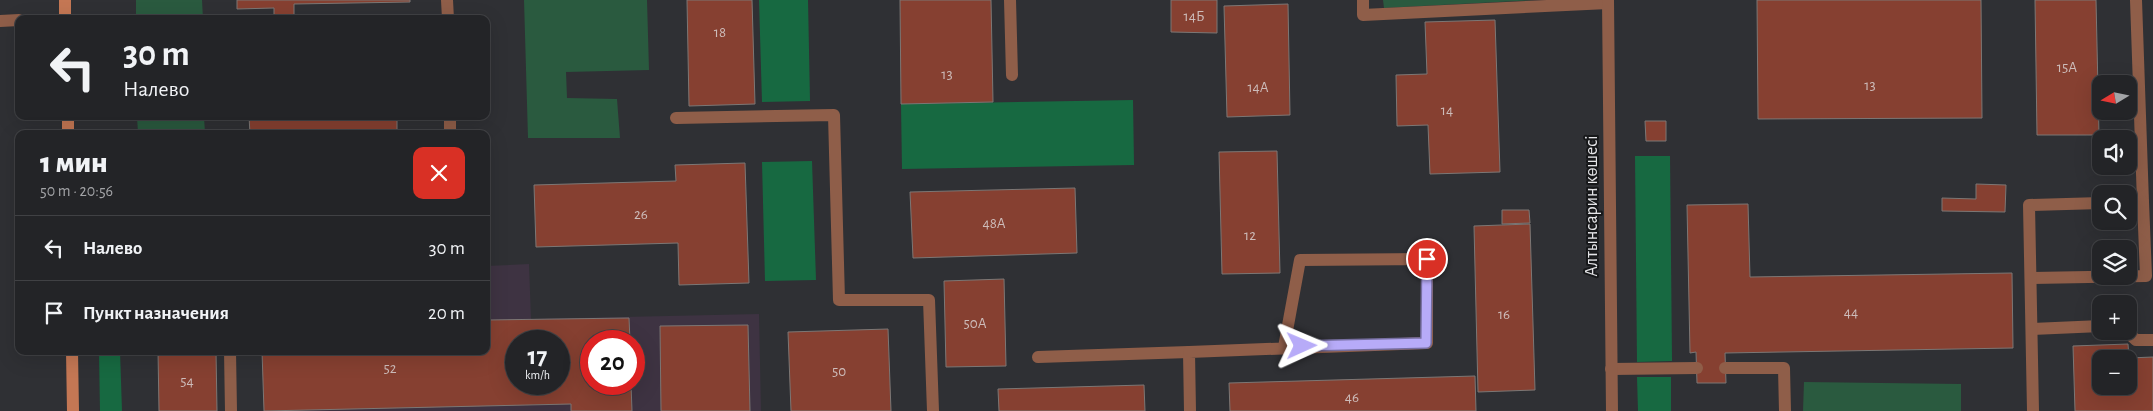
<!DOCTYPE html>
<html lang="ru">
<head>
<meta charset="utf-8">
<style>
	:root { --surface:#232427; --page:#2f3033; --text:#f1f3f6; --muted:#a3a4a7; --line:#404144 }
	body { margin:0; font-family:"Alegreya Sans",sans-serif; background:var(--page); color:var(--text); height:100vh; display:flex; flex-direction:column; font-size:19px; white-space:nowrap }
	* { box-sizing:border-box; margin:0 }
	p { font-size:16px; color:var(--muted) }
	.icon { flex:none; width:28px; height:28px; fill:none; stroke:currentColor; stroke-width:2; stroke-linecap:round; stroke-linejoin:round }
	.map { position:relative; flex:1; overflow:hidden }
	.drawer { position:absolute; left:15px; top:130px; width:475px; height:225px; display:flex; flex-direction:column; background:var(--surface); border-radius:10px; box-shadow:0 5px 20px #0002,0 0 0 1px var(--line) }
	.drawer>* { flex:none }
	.hud { position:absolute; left:15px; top:15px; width:475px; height:105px; border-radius:10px; box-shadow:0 5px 20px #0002,0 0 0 1px var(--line); background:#232427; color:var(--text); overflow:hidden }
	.needle { width:32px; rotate:260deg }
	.tools { position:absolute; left:2092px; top:75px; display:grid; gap:10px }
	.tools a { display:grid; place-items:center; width:45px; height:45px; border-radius:10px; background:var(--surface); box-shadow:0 5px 20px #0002,0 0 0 1px var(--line); font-size:25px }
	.speed { position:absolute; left:505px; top:330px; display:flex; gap:10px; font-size:25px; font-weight:700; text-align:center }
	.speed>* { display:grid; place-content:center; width:65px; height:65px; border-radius:50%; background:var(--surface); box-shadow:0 5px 20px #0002,0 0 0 1px var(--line); line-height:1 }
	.speed small { font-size:12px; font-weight:400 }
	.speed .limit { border:8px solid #d22; background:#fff; color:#111 }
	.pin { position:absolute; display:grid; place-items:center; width:42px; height:42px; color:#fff; margin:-21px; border:2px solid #fff; border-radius:50%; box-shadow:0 1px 5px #0007 }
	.me { position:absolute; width:55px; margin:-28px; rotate:89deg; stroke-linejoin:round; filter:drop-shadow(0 0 4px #0008) }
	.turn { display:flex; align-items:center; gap:18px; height:105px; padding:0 25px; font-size:22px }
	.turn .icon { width:65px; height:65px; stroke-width:2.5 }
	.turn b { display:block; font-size:35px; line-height:42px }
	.round { display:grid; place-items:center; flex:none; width:52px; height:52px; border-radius:10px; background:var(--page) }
	.head { display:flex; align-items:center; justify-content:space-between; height:85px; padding:0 25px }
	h1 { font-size:30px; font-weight:800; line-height:38px }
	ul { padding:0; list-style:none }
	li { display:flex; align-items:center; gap:15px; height:65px; padding:0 25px; border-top:1px solid var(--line) }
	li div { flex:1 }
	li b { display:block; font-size:19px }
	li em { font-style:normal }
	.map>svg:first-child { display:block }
</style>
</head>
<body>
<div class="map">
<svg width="2153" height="411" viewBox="0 0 2153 411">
	<rect width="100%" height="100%" fill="#2f3034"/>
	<path fill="#3e3342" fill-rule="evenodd" d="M529 264 531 319 759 314 761 411H264L263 351H486V266ZM516 341H559V384H516ZM591 341H634V384H591Z"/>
	<g fill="#2a5a3f">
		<polygon points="136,0 202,0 203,19 136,19"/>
		<polygon points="524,0 647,0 649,70 566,72 567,98 617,99 620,138 528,138"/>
		<polygon points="1383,0 1535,0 1384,8"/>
		<polygon points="137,116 204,116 205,134 138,134"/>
		<polygon points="1804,382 1961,384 1961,411 1803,411"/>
	</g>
	<g fill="#176941">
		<polygon points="759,0 808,0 810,101 762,102"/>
		<polygon points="1133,100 1134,165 902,169 901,104"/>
		<polygon points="1635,156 1670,156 1672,361 1637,362"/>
		<polygon points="812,161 816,280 765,281 762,162"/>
		<polygon points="99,351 120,351 122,411 100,411"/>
		<polygon points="1637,377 1671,377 1671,411 1638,411"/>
	</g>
	<g fill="#864031" stroke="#7c7775" fill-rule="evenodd">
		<polygon points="237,0 410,0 410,2 294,4 294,19 274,19 274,8 237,9"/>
		<polygon points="687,0 752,0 755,104 689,106"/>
		<polygon points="900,0 991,0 993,102 901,104"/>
		<polygon points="1171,0 1217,0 1217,33 1171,32"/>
		<polygon points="1757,0 1981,0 1982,118 1758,119"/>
		<polygon points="2035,0 2096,0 2099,135 2037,135"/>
		<polygon points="1288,4 1290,115 1227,117 1224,6"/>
		<polygon points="1495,20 1500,172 1430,174 1428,125 1397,126 1396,75 1427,74 1425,22"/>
		<polygon points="249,116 397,116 397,134 250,134"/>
		<polygon points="1645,121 1666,121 1666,141 1646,141"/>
		<polygon points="1277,151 1280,273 1222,274 1219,152"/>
		<polygon points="745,163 749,283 679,285 678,243 536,247 534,185 676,181 675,165"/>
		<polygon points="1976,184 2006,185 2005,212 1942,211 1942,198 1976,199"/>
		<polygon points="1075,188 1077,253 913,258 910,192"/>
		<polygon points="1748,204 1750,277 2012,273 2013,348 1725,353 1726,383 1697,383 1696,352 1690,353 1687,205"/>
		<polygon points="1502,210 1529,210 1530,223 1502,224"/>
		<polygon points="1530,224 1535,390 1478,392 1474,226"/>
		<polygon points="1004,279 1006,366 946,367 944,281"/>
		<path d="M629 318 630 341H591V384H631L632 411H571V404L264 411 262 351H486V320ZM516 341H559V384H516Z"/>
		<polygon points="748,325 750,411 661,411 660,326"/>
		<polygon points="888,329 891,411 791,411 788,332"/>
		<path d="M2128 344 2129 358 2153 357V411H2075L2073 346ZM2101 359H2129V386H2101Z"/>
		<polygon points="158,351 216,351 217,411 159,411"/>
		<polygon points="1475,376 1476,411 1230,411 1229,383"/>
		<polygon points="1144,385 1145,411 999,411 998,389"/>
	</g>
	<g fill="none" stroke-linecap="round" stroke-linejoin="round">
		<g stroke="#8f5e49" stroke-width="12">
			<polyline points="447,0 448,19"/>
			<polyline points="1010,0 1012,75"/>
			<polyline points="1363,0 1363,15 1608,3"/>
			<polyline points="2136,0 2143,202"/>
			<polyline points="0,21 19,20"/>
			<polyline points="450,116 450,134"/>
			<polyline points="676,118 834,115 839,300 929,300 933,411"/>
			<polyline points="2031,278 2146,276 2143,202 2129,202"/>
			<polyline points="2032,329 2101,326"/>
			<polyline points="2126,331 2136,340 2153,340"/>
			<polyline points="230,351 231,411"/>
			<polyline points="1038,357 1189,352"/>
			<polyline points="1725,368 1784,368 1785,411"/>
			<polyline points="1611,369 1697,368"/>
			<polyline points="1190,411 1189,352 1427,343 1427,259 1300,260 1284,347"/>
			<polyline points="2033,411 2029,205 2101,203"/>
		</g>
		<polyline stroke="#8f5e49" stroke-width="12" points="1608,0 1612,411"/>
		<g stroke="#c47754" stroke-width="12">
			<polyline points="65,0 65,19"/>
			<polyline points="68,116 68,134"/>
			<polyline points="72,351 73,411"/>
		</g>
	</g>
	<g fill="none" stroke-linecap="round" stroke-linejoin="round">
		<defs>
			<polyline id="route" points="1302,346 1426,343 1427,259"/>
		</defs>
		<use href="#route" stroke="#776fa1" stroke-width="12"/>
		<use href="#route" stroke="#b7abf8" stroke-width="9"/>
	</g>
	<g text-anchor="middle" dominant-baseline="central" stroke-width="4" stroke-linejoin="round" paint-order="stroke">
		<g font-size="15" fill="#cdbcba">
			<text x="1194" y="16">14Б</text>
			<text x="720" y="32">18</text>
			<text x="2067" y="67">15А</text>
			<text x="947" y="74">13</text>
			<text x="1870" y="85">13</text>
			<text x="1258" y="87">14А</text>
			<text x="1447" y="110">14</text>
			<text x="641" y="214">26</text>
			<text x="994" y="223">48А</text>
			<text x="1250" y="235">12</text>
			<text x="1851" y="312">44</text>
			<text x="1504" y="314">16</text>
			<text x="975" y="323">50А</text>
			<text x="390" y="368">52</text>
			<text x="839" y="371">50</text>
			<text x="187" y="381">54</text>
			<text x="1352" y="397">46</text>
		</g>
		<g font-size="18" fill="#e5e5e8" stroke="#17181a">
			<text transform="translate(1592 206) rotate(-90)">Алтынсарин көшесі</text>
		</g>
	</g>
</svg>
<div class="tools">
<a><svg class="needle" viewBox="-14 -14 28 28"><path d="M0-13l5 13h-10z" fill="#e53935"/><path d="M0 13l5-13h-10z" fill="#a3a4a7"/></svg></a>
<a><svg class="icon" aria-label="sound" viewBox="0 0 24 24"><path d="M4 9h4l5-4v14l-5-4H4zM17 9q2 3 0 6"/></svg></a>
<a><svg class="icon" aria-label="search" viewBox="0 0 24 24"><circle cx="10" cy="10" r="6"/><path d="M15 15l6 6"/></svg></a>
<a><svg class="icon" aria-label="layers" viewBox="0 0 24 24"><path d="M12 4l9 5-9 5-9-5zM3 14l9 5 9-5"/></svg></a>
<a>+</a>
<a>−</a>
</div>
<div class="speed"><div>17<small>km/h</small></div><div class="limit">20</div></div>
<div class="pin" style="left:1427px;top:259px;background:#d93025"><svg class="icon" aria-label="arrive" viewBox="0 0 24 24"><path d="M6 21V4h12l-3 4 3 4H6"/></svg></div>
<svg class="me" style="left:1302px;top:346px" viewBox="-20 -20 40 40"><path d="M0-17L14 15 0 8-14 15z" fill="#b7abf8" stroke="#fff" stroke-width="4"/></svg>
<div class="hud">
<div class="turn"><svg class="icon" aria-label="left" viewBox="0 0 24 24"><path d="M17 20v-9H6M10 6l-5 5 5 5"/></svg><div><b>30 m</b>Налево</div></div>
</div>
<section class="drawer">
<div class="head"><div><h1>1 мин</h1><p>50 m · 20:56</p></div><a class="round" style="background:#d93025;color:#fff"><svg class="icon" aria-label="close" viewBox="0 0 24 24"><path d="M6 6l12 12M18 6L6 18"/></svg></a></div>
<ul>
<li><svg class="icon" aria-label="left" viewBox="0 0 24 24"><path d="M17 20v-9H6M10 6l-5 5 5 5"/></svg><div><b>Налево</b></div><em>30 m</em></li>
<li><svg class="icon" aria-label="arrive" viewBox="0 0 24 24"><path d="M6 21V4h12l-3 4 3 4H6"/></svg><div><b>Пункт назначения</b></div><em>20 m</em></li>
</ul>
</section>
</div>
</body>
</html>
